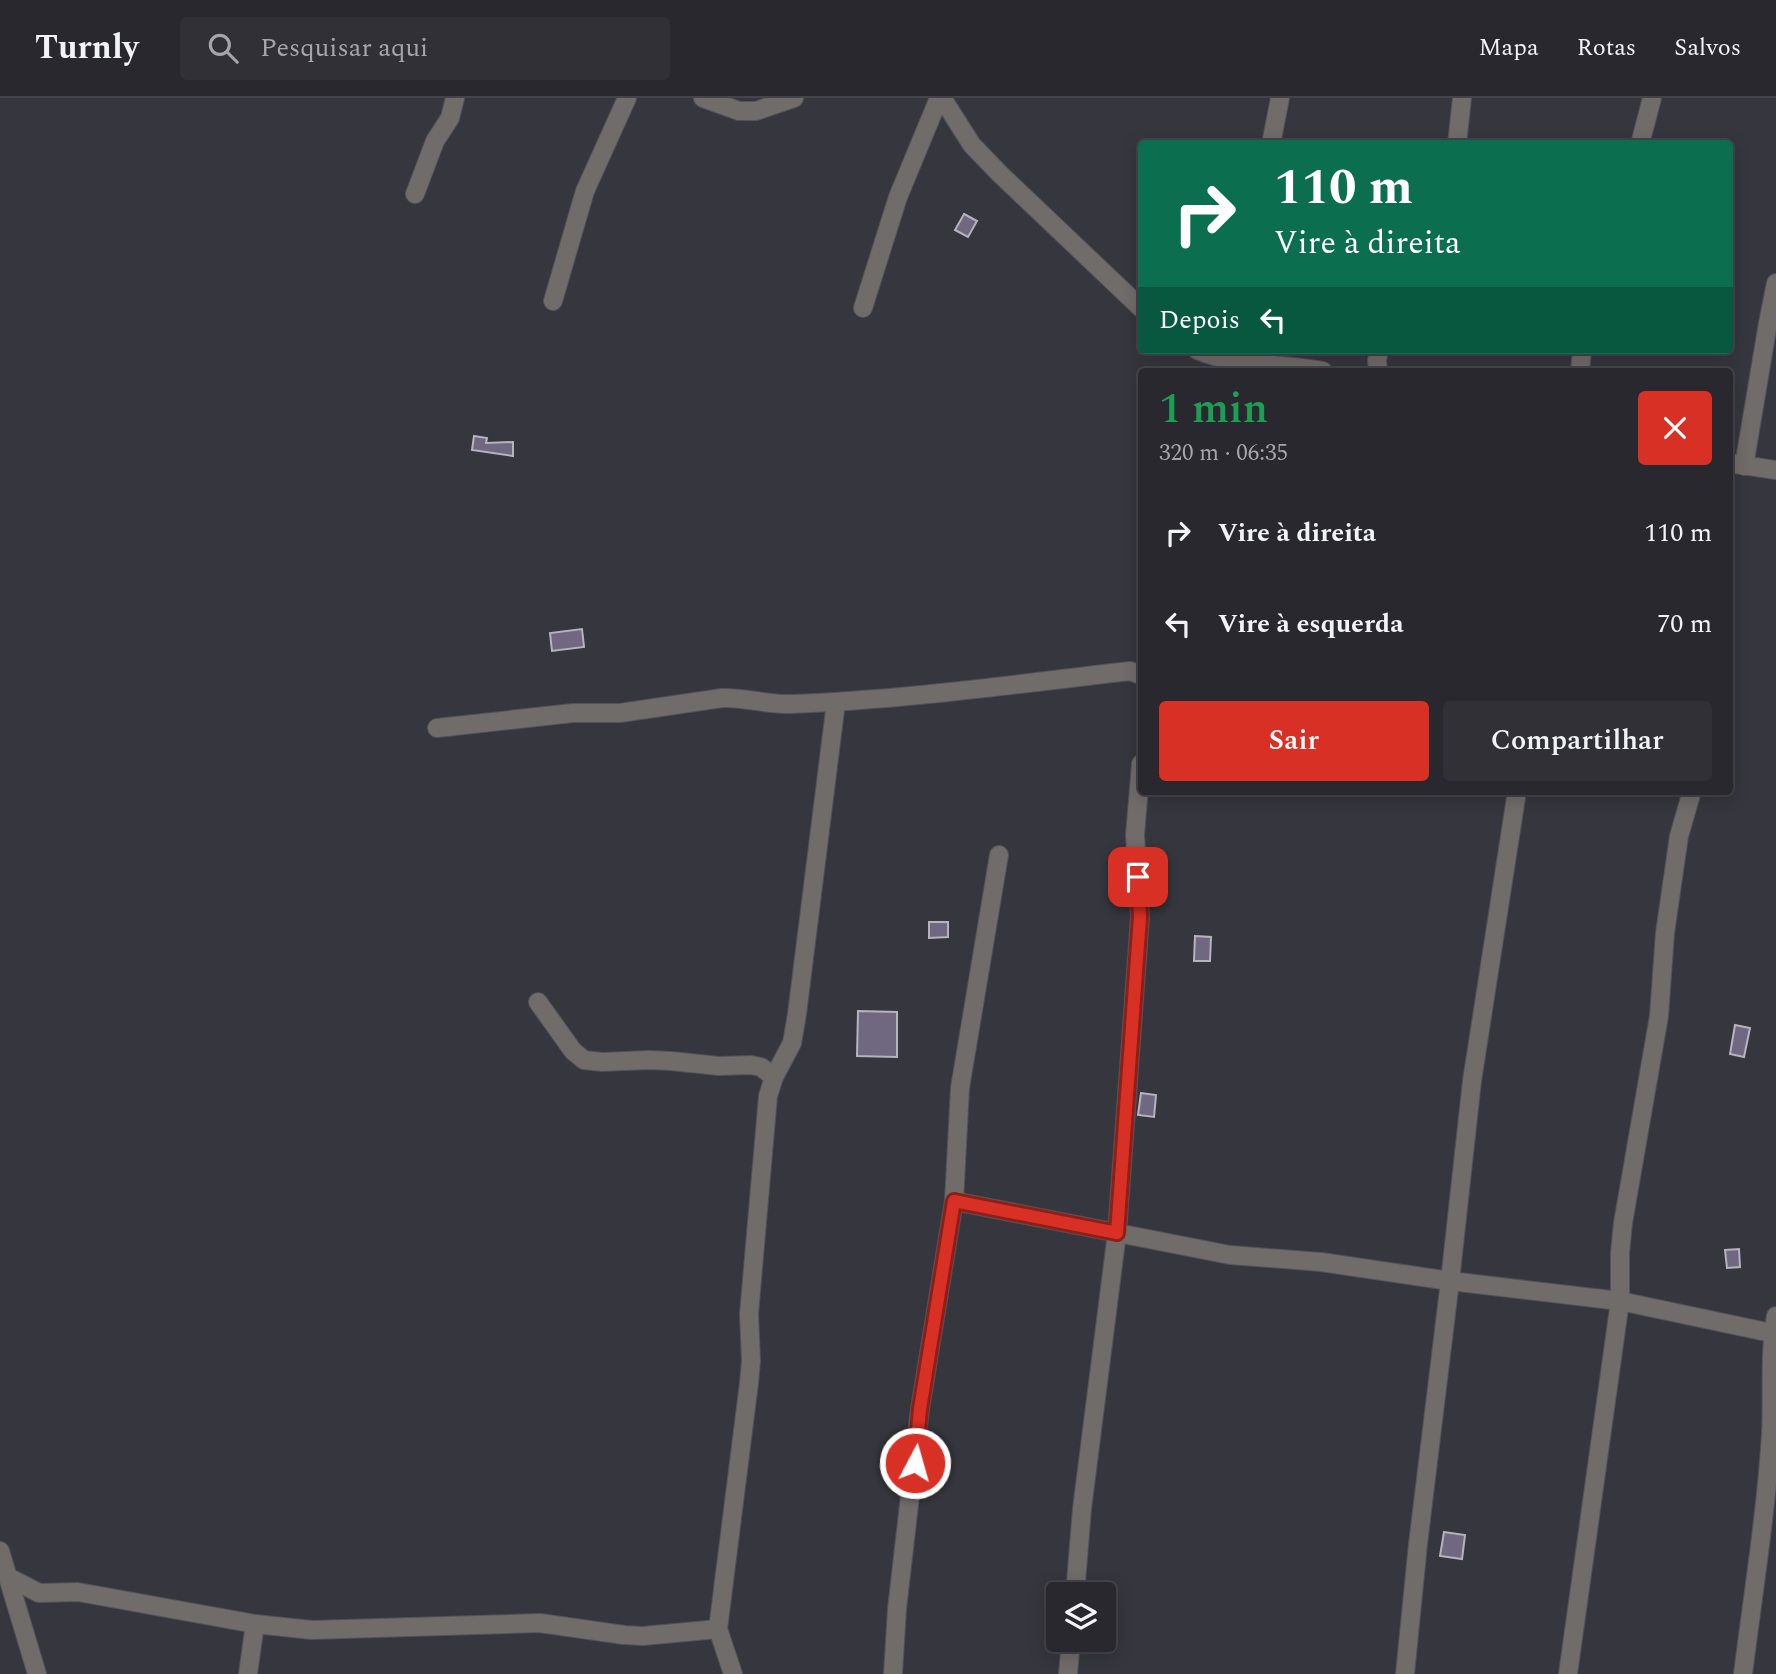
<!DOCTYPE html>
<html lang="pt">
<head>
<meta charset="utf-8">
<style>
	:root { --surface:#28282e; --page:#303036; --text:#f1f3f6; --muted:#a5a6aa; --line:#44444a; --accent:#d93025 }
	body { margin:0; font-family:Spectral,serif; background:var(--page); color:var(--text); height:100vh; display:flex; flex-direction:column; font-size:26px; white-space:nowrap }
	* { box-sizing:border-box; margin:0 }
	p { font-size:23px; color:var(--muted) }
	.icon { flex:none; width:38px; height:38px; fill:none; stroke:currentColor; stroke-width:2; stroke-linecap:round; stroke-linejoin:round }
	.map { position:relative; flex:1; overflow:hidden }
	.drawer { position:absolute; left:1138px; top:270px; width:595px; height:427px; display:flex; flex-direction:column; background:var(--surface); border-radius:7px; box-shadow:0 4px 18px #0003,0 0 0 2px var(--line) }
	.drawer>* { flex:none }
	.top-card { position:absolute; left:1138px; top:42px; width:595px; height:214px; border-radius:7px; box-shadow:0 4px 18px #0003,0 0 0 2px var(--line); background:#0b6e4f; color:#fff; overflow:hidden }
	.buttons { position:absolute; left:1046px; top:1484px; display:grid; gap:14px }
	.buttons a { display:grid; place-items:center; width:70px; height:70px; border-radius:7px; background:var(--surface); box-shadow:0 4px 18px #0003,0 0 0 2px var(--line); font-size:35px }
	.pin { position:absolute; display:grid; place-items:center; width:60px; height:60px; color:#fff; margin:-30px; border-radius:14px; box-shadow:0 4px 10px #0006 }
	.me { position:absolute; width:77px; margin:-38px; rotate:6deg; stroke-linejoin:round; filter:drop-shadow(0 0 5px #0008) }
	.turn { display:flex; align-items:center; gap:24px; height:147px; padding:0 21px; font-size:32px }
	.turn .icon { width:91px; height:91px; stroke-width:2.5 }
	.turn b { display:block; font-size:49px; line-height:60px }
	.then { display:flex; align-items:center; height:66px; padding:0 21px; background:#0003; gap:14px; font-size:26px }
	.round { display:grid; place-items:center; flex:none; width:74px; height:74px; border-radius:7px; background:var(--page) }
	.headline { display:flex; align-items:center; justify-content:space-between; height:119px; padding:0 21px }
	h1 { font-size:42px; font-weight:600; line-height:52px; color:#1e9e55 }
	.action { display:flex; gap:14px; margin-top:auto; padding:14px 21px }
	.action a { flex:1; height:80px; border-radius:7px; background:var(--accent); color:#fff; font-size:28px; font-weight:600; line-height:80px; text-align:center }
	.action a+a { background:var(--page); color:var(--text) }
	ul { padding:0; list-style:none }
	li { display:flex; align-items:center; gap:21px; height:91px; padding:0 21px }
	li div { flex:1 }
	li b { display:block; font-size:26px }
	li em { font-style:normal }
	header { display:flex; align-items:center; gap:42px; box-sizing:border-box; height:98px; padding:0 35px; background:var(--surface); border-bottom:2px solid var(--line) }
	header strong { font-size:33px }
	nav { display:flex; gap:38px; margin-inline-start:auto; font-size:24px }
	.search { width:490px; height:63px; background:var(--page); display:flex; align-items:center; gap:18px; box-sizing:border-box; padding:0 24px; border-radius:7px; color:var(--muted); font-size:26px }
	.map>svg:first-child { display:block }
</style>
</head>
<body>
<header>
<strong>Turnly</strong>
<div class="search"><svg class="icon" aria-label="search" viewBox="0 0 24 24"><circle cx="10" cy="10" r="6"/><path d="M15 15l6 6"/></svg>Pesquisar aqui</div>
<nav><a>Mapa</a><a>Rotas</a><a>Salvos</a></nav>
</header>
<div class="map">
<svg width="1776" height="1576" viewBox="0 0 1776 1576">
	<rect width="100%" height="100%" fill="#36363e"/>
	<g fill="#706781" stroke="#b6b3bd" stroke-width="2">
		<polygon points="964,116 977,123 968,139 955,132"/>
		<polygon points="474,338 487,340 486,345 513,344 513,358 472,352"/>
		<polygon points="582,531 584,549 552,553 550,535"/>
		<polygon points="929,824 948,824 948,839 929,840"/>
		<polygon points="1195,838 1211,839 1210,863 1194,863"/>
		<polygon points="858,913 897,914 897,959 857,958"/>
		<polygon points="1735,927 1750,930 1744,959 1730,956"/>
		<polygon points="1141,995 1156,997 1154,1019 1138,1017"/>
		<polygon points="1739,1151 1740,1169 1727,1170 1725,1152"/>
		<polygon points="1444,1434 1465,1437 1462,1461 1440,1458"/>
	</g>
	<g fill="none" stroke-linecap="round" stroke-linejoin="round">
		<defs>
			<g id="street">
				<polyline points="703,0 739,13 756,13 794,0"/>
				<polyline points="942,0 972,47 1000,76 1141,210"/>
				<polyline points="1271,46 1280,0"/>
				<polyline points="1457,46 1462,0"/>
				<polyline points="1640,46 1652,0"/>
				<polyline points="415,96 435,43 450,20 455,0"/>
				<polyline points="553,203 585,93 627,0"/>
				<polyline points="863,210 898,99 939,0"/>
				<path d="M1197 252C1237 269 1281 265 1323 273"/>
				<polyline points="1378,273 1377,262 1379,252"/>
				<polyline points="1580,273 1582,252"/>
				<polyline points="1729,365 1776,372"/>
				<polyline points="1744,368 1768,225 1776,185"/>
				<path d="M437 630 573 615H620L722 600C745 599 767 607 791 606 904 602 1017 586 1130 573L1141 577"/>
				<polyline points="538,904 573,953 584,962 602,964 649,962 671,963 719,968 751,967 761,969 774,979"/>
				<polyline points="954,1103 1230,1157 1321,1164 1450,1183 1620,1203 1776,1236"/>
				<polyline points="0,1453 37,1576"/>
				<polyline points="8,1479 39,1495 78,1494 255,1526 312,1532 540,1525 624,1537 643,1538 718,1531"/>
				<polyline points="1075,1496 1082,1411 1117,1135 1140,819 1135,737 1141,666"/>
				<polyline points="248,1576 255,1526"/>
				<polyline points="733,1576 718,1531 749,1285 751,1263 749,1216 768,998 774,979 792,945 797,916 836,604"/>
				<polyline points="893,1576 897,1511 920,1311 954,1103 960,990 999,757"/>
				<polyline points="1068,1576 1071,1542"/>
				<polyline points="1405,1576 1418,1446 1450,1183 1472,983 1517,693"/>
				<polyline points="1568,1576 1620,1203 1620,1155 1623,1125 1659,918 1665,835 1679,738 1692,693"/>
				<path d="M1743 1576C1753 1496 1766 1416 1771 1336 1773 1297 1769 1257 1776 1218"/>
			</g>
		</defs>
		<use href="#street" stroke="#52525a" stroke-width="20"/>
		<use href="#street" stroke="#706c6a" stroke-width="18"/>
	</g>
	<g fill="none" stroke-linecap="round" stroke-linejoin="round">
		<defs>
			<polyline id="route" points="915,1365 920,1311 954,1103 1117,1135 1140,819 1138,779"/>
		</defs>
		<use href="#route" stroke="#8d1f18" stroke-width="18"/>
		<use href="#route" stroke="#d93025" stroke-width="12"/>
	</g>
</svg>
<div class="buttons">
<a><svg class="icon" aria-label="layers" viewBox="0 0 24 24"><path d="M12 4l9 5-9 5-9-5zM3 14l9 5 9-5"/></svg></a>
</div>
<div class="pin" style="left:1138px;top:779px;background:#d93025"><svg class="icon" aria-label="arrive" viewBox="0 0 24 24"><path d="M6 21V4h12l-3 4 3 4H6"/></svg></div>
<svg class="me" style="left:915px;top:1365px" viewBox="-20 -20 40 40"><circle r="17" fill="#d93025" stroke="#fff" stroke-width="3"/><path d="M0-11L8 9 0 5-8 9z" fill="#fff"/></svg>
<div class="top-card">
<div class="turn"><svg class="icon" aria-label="right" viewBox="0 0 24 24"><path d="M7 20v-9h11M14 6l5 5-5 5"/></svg><div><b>110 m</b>Vire à direita</div></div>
<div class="then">Depois<svg class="icon" aria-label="left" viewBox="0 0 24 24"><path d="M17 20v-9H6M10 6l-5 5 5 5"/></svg></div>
</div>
<section class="drawer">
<div class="headline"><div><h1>1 min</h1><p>320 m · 06:35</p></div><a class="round" style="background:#d93025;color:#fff"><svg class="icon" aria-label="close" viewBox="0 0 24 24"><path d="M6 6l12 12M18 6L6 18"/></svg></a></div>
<ul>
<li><svg class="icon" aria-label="right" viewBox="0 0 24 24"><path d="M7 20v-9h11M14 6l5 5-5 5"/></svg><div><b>Vire à direita</b></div><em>110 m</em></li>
<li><svg class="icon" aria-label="left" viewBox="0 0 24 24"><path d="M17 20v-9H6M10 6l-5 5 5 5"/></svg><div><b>Vire à esquerda</b></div><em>70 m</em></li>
</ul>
<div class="action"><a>Sair</a><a>Compartilhar</a></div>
</section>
</div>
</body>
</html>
